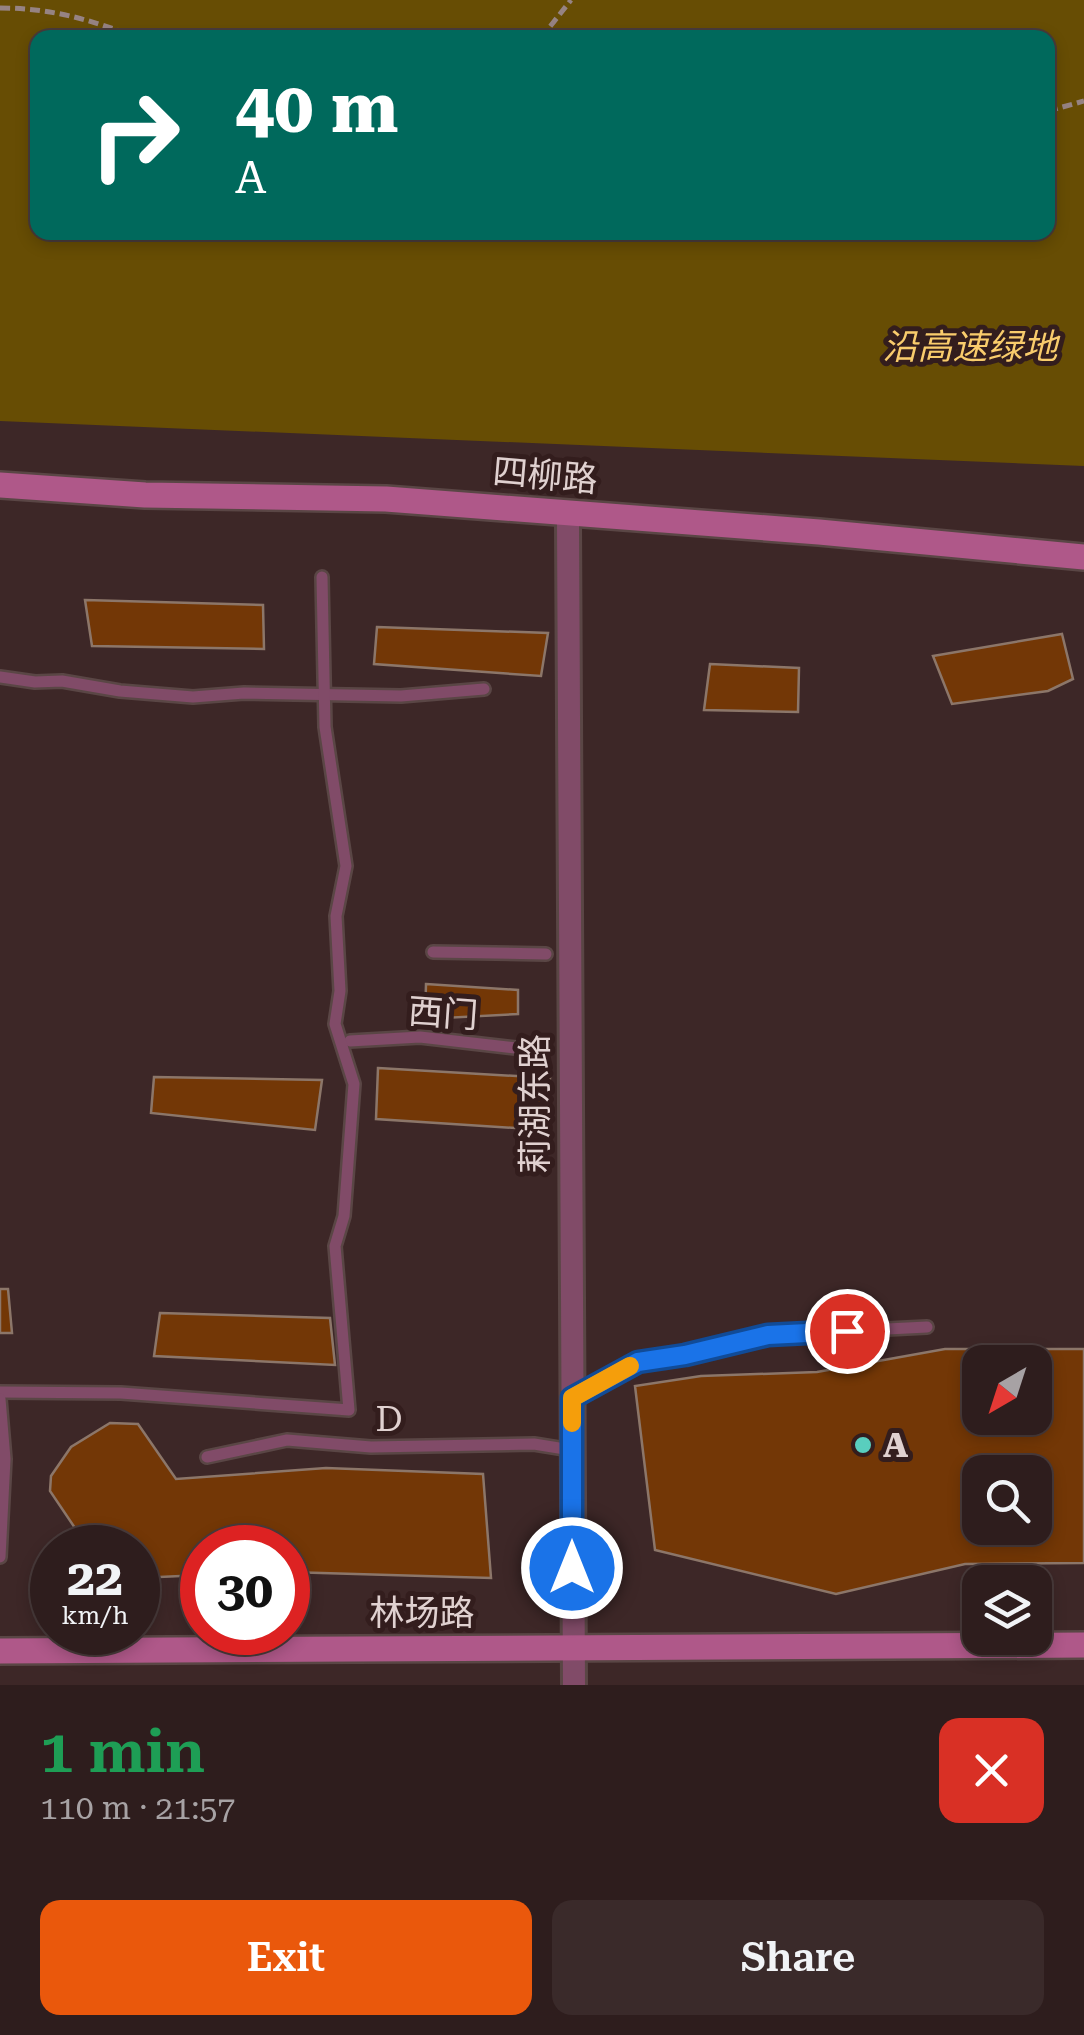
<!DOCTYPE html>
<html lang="en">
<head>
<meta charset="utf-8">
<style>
	:root { --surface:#2e1d1d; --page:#3a2a2a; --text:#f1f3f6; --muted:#a7a2a4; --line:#493b3b; --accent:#ea580c }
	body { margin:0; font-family:"Roboto Serif","Noto Sans SC",serif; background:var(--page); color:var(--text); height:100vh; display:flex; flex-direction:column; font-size:38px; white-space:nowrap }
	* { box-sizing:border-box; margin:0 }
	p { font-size:32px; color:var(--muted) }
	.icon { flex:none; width:55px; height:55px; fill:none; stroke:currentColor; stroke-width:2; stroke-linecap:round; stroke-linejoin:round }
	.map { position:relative; height:1685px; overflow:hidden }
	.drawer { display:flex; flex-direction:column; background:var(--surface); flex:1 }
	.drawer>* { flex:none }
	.guide { position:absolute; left:30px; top:30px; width:1025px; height:210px; border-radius:20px; box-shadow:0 5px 15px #0003,0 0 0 2px var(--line); background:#00695c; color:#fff; overflow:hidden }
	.needle { width:65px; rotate:219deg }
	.tools { position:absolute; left:962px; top:1345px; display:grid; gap:20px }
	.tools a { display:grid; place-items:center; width:90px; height:90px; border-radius:20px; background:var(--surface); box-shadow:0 5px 15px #0003,0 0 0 2px var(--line); font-size:50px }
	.speed { position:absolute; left:30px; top:1525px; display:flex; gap:20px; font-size:50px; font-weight:700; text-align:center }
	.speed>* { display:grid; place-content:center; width:130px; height:130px; border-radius:50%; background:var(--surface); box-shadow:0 5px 15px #0003,0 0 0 2px var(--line); line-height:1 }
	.speed small { font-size:25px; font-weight:400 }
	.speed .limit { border:15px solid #d22; background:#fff; color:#111 }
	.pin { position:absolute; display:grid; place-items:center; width:85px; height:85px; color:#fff; margin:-42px; border:5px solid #fff; border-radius:50%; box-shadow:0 2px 10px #0007 }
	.me { position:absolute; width:110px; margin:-55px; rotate:0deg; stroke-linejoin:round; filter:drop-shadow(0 0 8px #0008) }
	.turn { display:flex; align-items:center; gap:35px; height:210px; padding:0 40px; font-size:45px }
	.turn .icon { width:130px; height:130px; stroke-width:2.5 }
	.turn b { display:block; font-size:70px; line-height:85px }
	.round { display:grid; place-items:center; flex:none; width:105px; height:105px; border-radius:20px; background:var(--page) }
	.summary { display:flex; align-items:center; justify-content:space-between; height:170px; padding:0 40px }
	h1 { font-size:60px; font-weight:600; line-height:75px; color:#1e9e55 }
	.primary-button { display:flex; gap:20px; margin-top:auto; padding:20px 40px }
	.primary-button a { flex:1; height:115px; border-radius:20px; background:var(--accent); color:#fff; font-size:40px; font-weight:600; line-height:115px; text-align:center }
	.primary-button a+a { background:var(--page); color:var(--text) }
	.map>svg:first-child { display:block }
</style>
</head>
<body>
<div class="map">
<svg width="1084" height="1685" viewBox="0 0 1084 1685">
	<rect width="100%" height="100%" fill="#3d2727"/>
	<path fill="#674d04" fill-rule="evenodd" d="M0 0H1084V466L0 421ZM38 38H1048V232H38Z"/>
	<g fill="#733706" stroke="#8c7669" stroke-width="2.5" fill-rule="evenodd">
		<polygon points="85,600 263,605 264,649 92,646"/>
		<polygon points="377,627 548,633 541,676 374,664"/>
		<polygon points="1062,634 1073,679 1048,691 952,704 933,656"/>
		<polygon points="710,664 799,668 798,712 704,710"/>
		<polygon points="426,984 518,990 518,1014 425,1019"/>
		<polygon points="378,1068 550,1078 546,1130 376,1119"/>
		<polygon points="154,1077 322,1080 315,1130 151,1113"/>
		<polygon points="0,1289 8,1289 12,1333 0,1333"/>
		<polygon points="160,1313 330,1318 335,1365 154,1356"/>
		<path d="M945 1349H1084V1563L965 1564 836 1594 655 1550 635 1386 701 1376 817 1372ZM980 1362H1035V1418H980ZM980 1472H1035V1528H980Z"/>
		<polygon points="110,1423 138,1424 176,1479 326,1468 483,1474 491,1578 288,1572 288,1548 202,1548 202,1575 138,1578 138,1548 110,1548 75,1528 50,1491 51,1476 71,1447"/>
	</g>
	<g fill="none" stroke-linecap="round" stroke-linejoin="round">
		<defs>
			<g id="lane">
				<polyline points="0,677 35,682 62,681 120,691 193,697 244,693 401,696 484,689"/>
				<polyline points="433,952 546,954"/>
				<polyline points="350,1041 420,1037 533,1050"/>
				<polyline points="0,1392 121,1393 349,1410 335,1246 344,1216 354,1084 335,1024 340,991 336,916 346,866 325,727 322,577"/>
				<polyline points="573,1397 638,1362 768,1335 927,1327"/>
				<polyline points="0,1399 5,1459 0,1557"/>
				<polyline points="207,1457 287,1440 371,1447 534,1444 571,1450"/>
				<polyline points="80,1543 80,1548"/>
			</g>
			<polyline id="street" points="568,522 574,1685"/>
			<g id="secondary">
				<polyline points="0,485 145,495 386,499 819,532 1084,557"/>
				<polyline points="0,1651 1084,1645"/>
			</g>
		</defs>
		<use href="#lane" stroke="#5a4645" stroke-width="16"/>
		<use href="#street" stroke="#5a4645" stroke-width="28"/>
		<use href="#secondary" stroke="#5a4645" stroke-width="30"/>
		<g stroke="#968383" stroke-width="5" stroke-dasharray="10 5" stroke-linecap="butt">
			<path d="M0 8C52 8 91 20 139 38"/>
			<polyline points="541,38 571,0"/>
			<polyline points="1048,111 1084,101"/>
		</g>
		<use href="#lane" stroke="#814b68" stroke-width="11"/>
		<use href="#street" stroke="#814b68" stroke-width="22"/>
		<use href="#secondary" stroke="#af5889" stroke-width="25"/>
	</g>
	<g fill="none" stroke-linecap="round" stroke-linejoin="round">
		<defs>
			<polyline id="route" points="572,1568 572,1398 638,1362 685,1355 768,1335 847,1331"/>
		</defs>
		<use href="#route" stroke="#114b97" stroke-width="25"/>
		<use href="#route" stroke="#1a73e8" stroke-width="18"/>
		<polyline stroke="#f59e0b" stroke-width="18" points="572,1423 572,1398 630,1366"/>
	</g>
	<circle fill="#59cebe" stroke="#331d1d" stroke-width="4" cx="863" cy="1445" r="10"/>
	<g text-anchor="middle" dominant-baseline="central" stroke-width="10" stroke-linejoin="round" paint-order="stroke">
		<g font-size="35" font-style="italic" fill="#f9cc6c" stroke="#331d1d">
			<text x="970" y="347">沿高速绿地</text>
		</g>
		<g font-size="35" fill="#e0d1d0" stroke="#331d1d">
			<text transform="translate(545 476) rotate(5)">四柳路</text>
			<text transform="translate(443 1014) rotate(4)">西门</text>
			<text transform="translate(535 1104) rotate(-90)">莉湖东路</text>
			<text x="389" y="1419">D</text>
			<text x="422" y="1613">林场路</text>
		</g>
		<g font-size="35" font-weight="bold" fill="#e0d1d0" stroke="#331d1d" text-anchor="start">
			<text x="883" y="1445">A</text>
		</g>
	</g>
</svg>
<div class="tools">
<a><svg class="needle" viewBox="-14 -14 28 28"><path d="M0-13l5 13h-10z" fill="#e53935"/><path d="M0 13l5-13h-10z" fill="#a7a2a4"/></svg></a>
<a><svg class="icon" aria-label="search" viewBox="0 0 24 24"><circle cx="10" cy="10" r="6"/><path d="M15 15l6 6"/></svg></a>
<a><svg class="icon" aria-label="layers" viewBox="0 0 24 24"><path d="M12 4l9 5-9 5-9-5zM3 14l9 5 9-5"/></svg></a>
</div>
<div class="speed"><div>22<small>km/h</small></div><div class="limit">30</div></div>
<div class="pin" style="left:847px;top:1331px;background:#d93025"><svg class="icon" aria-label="arrive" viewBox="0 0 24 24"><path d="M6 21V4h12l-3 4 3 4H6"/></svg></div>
<svg class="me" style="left:572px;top:1568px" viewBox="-20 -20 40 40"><circle r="17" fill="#1a73e8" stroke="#fff" stroke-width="3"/><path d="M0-11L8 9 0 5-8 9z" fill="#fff"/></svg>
<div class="guide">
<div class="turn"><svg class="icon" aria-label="right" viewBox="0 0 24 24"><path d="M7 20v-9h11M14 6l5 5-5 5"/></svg><div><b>40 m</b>A</div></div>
</div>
</div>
<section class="drawer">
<div class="summary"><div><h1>1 min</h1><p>110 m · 21:57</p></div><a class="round" style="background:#d93025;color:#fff"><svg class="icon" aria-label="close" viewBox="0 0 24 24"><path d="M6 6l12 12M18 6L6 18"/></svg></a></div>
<div class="primary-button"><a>Exit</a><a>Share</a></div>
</section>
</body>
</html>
